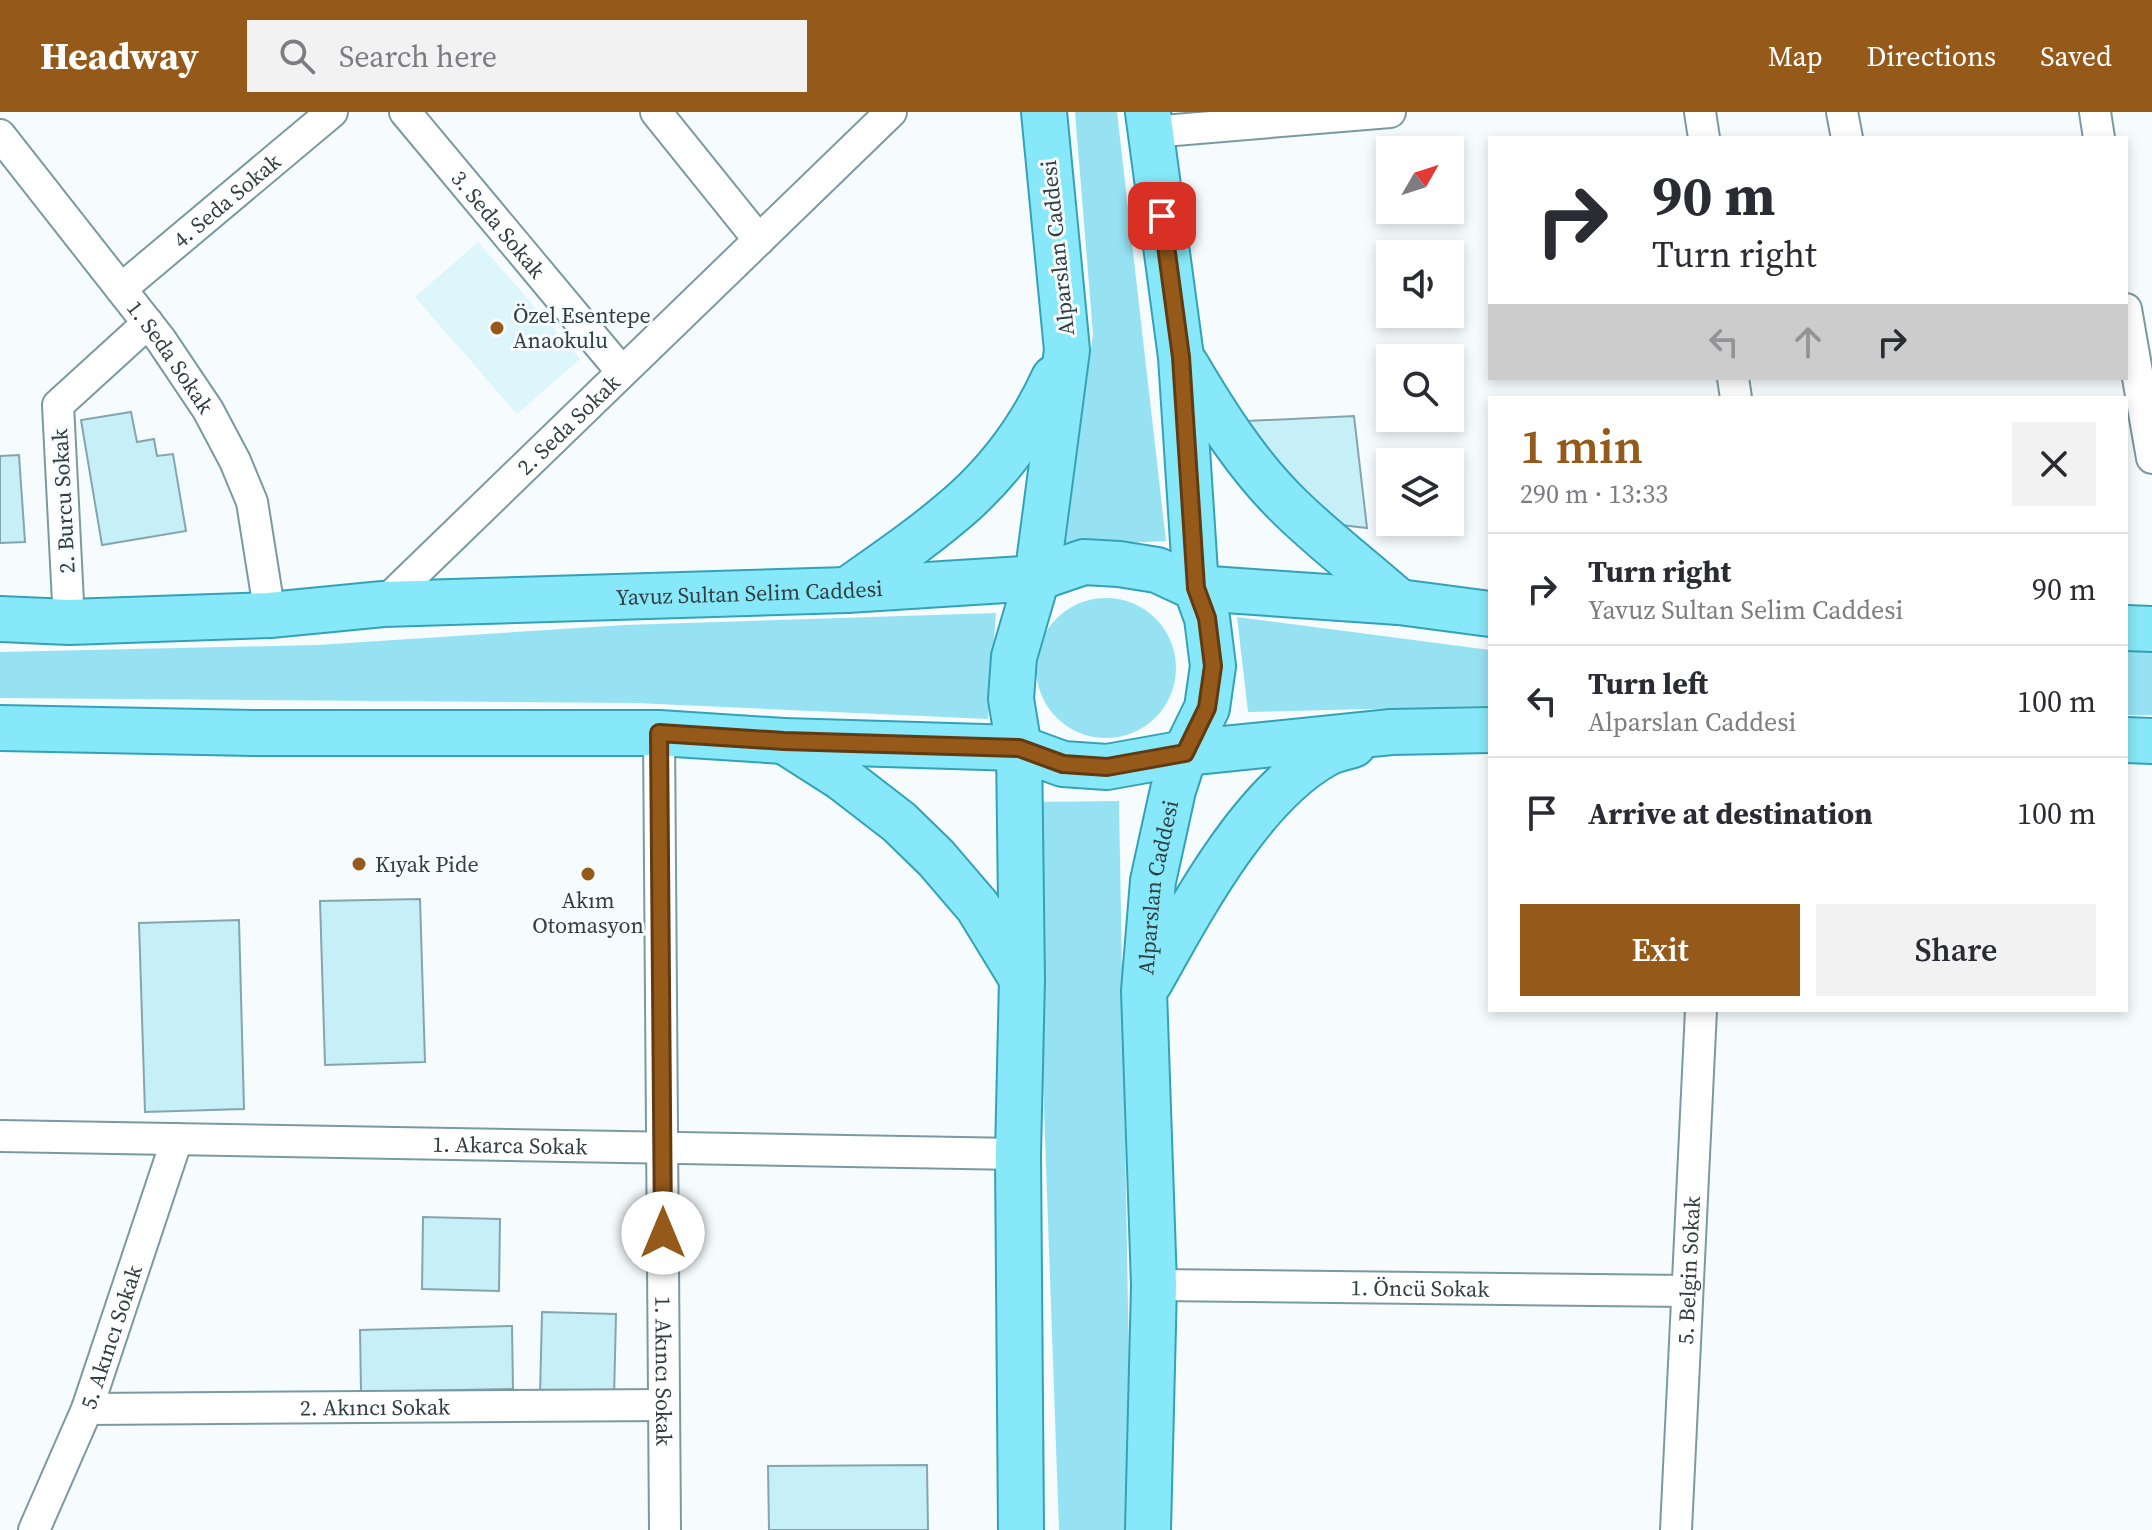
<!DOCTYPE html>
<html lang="en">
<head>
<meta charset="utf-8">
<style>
	:root { --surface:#fff; --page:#f2f2f3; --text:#2b2b33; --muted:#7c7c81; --line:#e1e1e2; --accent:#955a1a }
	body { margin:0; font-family:"Source Serif 4",serif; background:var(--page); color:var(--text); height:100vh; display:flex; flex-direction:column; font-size:30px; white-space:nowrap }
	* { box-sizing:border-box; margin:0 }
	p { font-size:26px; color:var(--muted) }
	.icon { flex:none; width:44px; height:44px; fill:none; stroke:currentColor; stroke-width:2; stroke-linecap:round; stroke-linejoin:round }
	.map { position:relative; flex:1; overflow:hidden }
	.side { position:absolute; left:1488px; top:284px; width:640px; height:616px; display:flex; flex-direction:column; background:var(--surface); border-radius:0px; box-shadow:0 4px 12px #0003 }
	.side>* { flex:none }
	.top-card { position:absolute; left:1488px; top:24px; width:640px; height:244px; border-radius:0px; box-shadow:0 4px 12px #0003; background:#fff; color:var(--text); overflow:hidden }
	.needle { width:52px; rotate:51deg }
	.fabs { position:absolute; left:1376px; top:24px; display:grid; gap:16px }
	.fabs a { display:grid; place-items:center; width:88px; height:88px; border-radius:0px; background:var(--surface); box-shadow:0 4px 12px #0003; font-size:40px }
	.pin { position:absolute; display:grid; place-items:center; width:68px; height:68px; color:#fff; margin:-34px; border-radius:16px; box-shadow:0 4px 12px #0006 }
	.me { position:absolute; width:88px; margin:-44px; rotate:0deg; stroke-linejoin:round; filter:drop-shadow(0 0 6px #0008) }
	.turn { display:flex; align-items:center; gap:28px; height:168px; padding:0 32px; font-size:36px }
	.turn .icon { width:104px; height:104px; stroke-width:2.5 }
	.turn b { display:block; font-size:56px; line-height:68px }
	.lanes { display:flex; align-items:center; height:76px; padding:0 32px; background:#0003; justify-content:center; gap:40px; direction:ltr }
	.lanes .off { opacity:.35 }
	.round { display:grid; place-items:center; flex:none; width:84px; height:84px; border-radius:0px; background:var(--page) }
	.headline { display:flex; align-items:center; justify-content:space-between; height:136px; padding:0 32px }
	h1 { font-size:48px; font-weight:600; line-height:60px; color:var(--accent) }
	.primary-button { display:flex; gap:16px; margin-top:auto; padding:16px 32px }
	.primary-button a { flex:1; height:92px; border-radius:0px; background:var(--accent); color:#fff; font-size:32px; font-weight:600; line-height:92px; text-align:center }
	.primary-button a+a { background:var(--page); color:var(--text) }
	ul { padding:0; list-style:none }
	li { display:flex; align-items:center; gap:24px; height:112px; padding:0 32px; border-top:2px solid var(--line) }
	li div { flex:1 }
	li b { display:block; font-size:30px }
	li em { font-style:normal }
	header { display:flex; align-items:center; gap:48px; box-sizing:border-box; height:112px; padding:0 40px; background:var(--accent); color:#fff }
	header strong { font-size:38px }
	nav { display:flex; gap:44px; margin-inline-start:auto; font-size:28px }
	.search { width:560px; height:72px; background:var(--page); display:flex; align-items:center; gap:20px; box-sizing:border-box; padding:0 28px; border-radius:0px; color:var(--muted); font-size:30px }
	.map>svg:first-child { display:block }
</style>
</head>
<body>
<header>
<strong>Headway</strong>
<div class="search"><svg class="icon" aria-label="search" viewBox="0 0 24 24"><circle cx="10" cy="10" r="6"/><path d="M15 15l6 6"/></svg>Search here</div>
<nav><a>Map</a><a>Directions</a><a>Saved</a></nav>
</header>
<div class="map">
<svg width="2152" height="1418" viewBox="0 0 2152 1418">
	<rect width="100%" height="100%" fill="#f6fcfe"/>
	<polygon fill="#ddf6fc" points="478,130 580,247 517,302 415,185"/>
	<g fill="#96e2f3">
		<polygon points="1075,0 1117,0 1166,429 1065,434 1093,222"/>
		<circle cx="1106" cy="556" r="70"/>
		<polygon points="996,501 988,607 636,591 0,586 0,540 317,533 625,513"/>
		<polygon points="1237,505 1490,538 1490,594 1248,600"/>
		<rect x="2126" y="538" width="26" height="65"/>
		<polygon points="1119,689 1132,1418 1059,1418 1033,690"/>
	</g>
	<g fill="#c6eff8" stroke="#85a5ad" stroke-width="2">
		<polygon points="131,300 137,330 154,327 157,344 173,342 186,419 102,433 81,308"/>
		<polygon points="1354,304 1367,416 1333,412 1259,348 1246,309"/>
		<polygon points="19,343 25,430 0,431 0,344"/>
		<polygon points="420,787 425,950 325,953 320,789"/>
		<polygon points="239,808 244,997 145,1000 139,811"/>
		<polygon points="423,1105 500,1107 499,1179 422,1177"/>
		<polygon points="542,1200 616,1202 614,1286 540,1284"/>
		<polygon points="512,1214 513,1277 361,1280 360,1218"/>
		<polygon points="927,1353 928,1418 769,1418 768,1354"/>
	</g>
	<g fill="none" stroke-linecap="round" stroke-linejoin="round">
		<defs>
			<g id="street">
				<path id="s1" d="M405 0 622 260"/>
				<polyline points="656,0 759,128"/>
				<polyline points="1700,0 1704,26"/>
				<polyline points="1842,0 1847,26"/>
				<polyline points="2095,0 2099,26"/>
				<polyline points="1151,20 1390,0"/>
				<path id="s2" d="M0 23 161 228 208 298 235 349 252 390 270 503"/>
				<path id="s3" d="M121 177 332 0"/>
				<polyline points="2126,197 2152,346"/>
				<polyline points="1733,266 1736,286"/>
				<path id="s4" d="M383 492 891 0"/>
				<polyline points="69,510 58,293 148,211"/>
				<path id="s5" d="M659 621 665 1418"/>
				<path id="s6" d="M0 1024 1018 1042"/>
				<path id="s7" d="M1154 1173 1687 1179"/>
				<path id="s8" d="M87 1297 664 1293"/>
				<path id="s9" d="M34 1418 87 1297 177 1027"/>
				<path id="s10" d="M1676 1418 1701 898"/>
			</g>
			<g id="primary">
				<path d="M1186 253C1216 304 1249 356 1292 397 1326 430 1364 459 1399 490"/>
				<path d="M847 478C887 450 928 422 965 389 1002 355 1033 312 1054 266"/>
				<path id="s11" d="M0 507 69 510 270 503 383 492 847 478 1037 466 1084 450 1119 452 1157 458 1196 476 1399 490 1490 502"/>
				<polyline points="2126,516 2152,517"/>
				<polyline points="0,616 253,621 659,621 784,629 1019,636 1063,652 1107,655 1185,641 1391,620 1490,618"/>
				<polyline points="2126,628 2152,629"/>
				<polyline points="784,629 842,666 899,710 936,746 978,795 1022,867"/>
				<path d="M1150 870C1191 797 1250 685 1324 643 1332 638 1343 636 1353 633"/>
				<polyline points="1021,1418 1018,1042 1022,867 1019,636 1011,587 1014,545 1037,466 1067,238 1044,0"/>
				<path id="s12" d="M1148 1418 1154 1173 1144 879 1153 769 1173 678 1185 641 1207 596 1213 554 1207 506 1196 476 1181 245 1148 0"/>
			</g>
		</defs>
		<use href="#street" stroke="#7a9aa1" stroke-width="34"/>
		<use href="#primary" stroke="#34a2b6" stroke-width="48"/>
		<use href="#street" stroke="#fff" stroke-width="30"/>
		<use href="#primary" stroke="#86e8f8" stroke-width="44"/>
	</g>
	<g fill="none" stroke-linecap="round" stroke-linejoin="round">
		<defs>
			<polyline id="route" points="663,1121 659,621 784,629 1019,636 1063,652 1107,655 1185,641 1207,596 1213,554 1207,506 1196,476 1181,245 1162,104"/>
		</defs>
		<use href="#route" stroke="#613a11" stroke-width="20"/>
		<use href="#route" stroke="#955a1a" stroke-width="14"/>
	</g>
	<g fill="#955a1a" stroke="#f6fcfe" stroke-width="3">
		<circle cx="497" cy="216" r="8"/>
		<circle cx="359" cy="752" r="8"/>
		<circle cx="588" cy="762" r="8"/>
	</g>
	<g text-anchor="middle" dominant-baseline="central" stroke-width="6" stroke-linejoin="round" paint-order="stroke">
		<g font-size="22" fill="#323f42" stroke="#f6fcfe">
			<text stroke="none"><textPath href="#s3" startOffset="138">4. Seda Sokak</textPath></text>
			<text stroke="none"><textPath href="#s1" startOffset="146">3. Seda Sokak</textPath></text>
			<text transform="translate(1057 136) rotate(-96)">Alparslan Caddesi</text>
			<text stroke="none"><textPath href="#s2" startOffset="280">1. Seda Sokak</textPath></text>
			<text stroke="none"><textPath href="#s4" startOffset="258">2. Seda Sokak</textPath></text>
			<text transform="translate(63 389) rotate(-93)">2. Burcu Sokak</text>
			<text stroke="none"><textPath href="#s11" startOffset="750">Yavuz Sultan Selim Caddesi</textPath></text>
			<text stroke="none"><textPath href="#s12" startOffset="644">Alparslan Caddesi</textPath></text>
			<text stroke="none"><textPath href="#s6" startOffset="510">1. Akarca Sokak</textPath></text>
			<text stroke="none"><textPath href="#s10" startOffset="260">5. Belgin Sokak</textPath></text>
			<text stroke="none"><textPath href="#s7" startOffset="266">1. Öncü Sokak</textPath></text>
			<text stroke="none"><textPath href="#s9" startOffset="208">5. Akıncı Sokak</textPath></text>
			<text stroke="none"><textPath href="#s5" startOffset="638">1. Akıncı Sokak</textPath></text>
			<text stroke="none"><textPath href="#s8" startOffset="288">2. Akıncı Sokak</textPath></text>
		</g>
		<g font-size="22" fill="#323f42" stroke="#f6fcfe" text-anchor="start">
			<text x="513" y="203">Özel Esentepe<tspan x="513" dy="25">Anaokulu</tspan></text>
			<text x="375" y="752">Kıyak Pide</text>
			<text x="588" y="788" text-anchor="middle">Akım<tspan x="588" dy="25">Otomasyon</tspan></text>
		</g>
	</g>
</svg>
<div class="fabs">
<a><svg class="needle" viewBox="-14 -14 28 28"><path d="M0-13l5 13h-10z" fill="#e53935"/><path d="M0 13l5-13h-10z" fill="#7c7c81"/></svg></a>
<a><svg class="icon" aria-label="sound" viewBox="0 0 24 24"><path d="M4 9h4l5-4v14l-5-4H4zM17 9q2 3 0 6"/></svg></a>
<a><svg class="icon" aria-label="search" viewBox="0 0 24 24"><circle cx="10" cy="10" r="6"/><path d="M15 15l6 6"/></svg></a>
<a><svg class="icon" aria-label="layers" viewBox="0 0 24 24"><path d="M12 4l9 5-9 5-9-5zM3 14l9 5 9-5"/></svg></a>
</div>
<div class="pin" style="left:1162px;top:104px;background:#d93025"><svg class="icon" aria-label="arrive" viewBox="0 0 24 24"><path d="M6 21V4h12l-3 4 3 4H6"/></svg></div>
<svg class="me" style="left:663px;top:1121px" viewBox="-20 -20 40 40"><circle r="19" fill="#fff"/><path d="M0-13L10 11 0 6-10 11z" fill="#955a1a"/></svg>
<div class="top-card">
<div class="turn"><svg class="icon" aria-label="right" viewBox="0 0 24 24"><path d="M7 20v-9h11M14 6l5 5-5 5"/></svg><div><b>90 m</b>Turn right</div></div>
<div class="lanes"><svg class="icon off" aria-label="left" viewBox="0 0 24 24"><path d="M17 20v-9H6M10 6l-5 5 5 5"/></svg><svg class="icon off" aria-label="ahead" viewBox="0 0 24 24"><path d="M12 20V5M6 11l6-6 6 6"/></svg><svg class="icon" aria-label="right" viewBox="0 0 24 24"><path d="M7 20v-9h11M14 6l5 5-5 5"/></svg></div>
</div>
<section class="side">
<div class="headline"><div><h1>1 min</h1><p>290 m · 13:33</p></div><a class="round"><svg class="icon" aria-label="close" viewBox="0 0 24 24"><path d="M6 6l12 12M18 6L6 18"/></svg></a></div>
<ul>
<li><svg class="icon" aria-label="right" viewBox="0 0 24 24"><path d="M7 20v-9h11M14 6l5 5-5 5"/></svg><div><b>Turn right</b><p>Yavuz Sultan Selim Caddesi</p></div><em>90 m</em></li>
<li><svg class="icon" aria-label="left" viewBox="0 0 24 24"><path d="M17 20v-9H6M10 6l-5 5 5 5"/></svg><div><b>Turn left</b><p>Alparslan Caddesi</p></div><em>100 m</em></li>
<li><svg class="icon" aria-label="arrive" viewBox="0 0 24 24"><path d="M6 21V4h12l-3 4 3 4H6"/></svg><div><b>Arrive at destination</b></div><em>100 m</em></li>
</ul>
<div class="primary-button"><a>Exit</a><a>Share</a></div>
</section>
</div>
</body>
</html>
